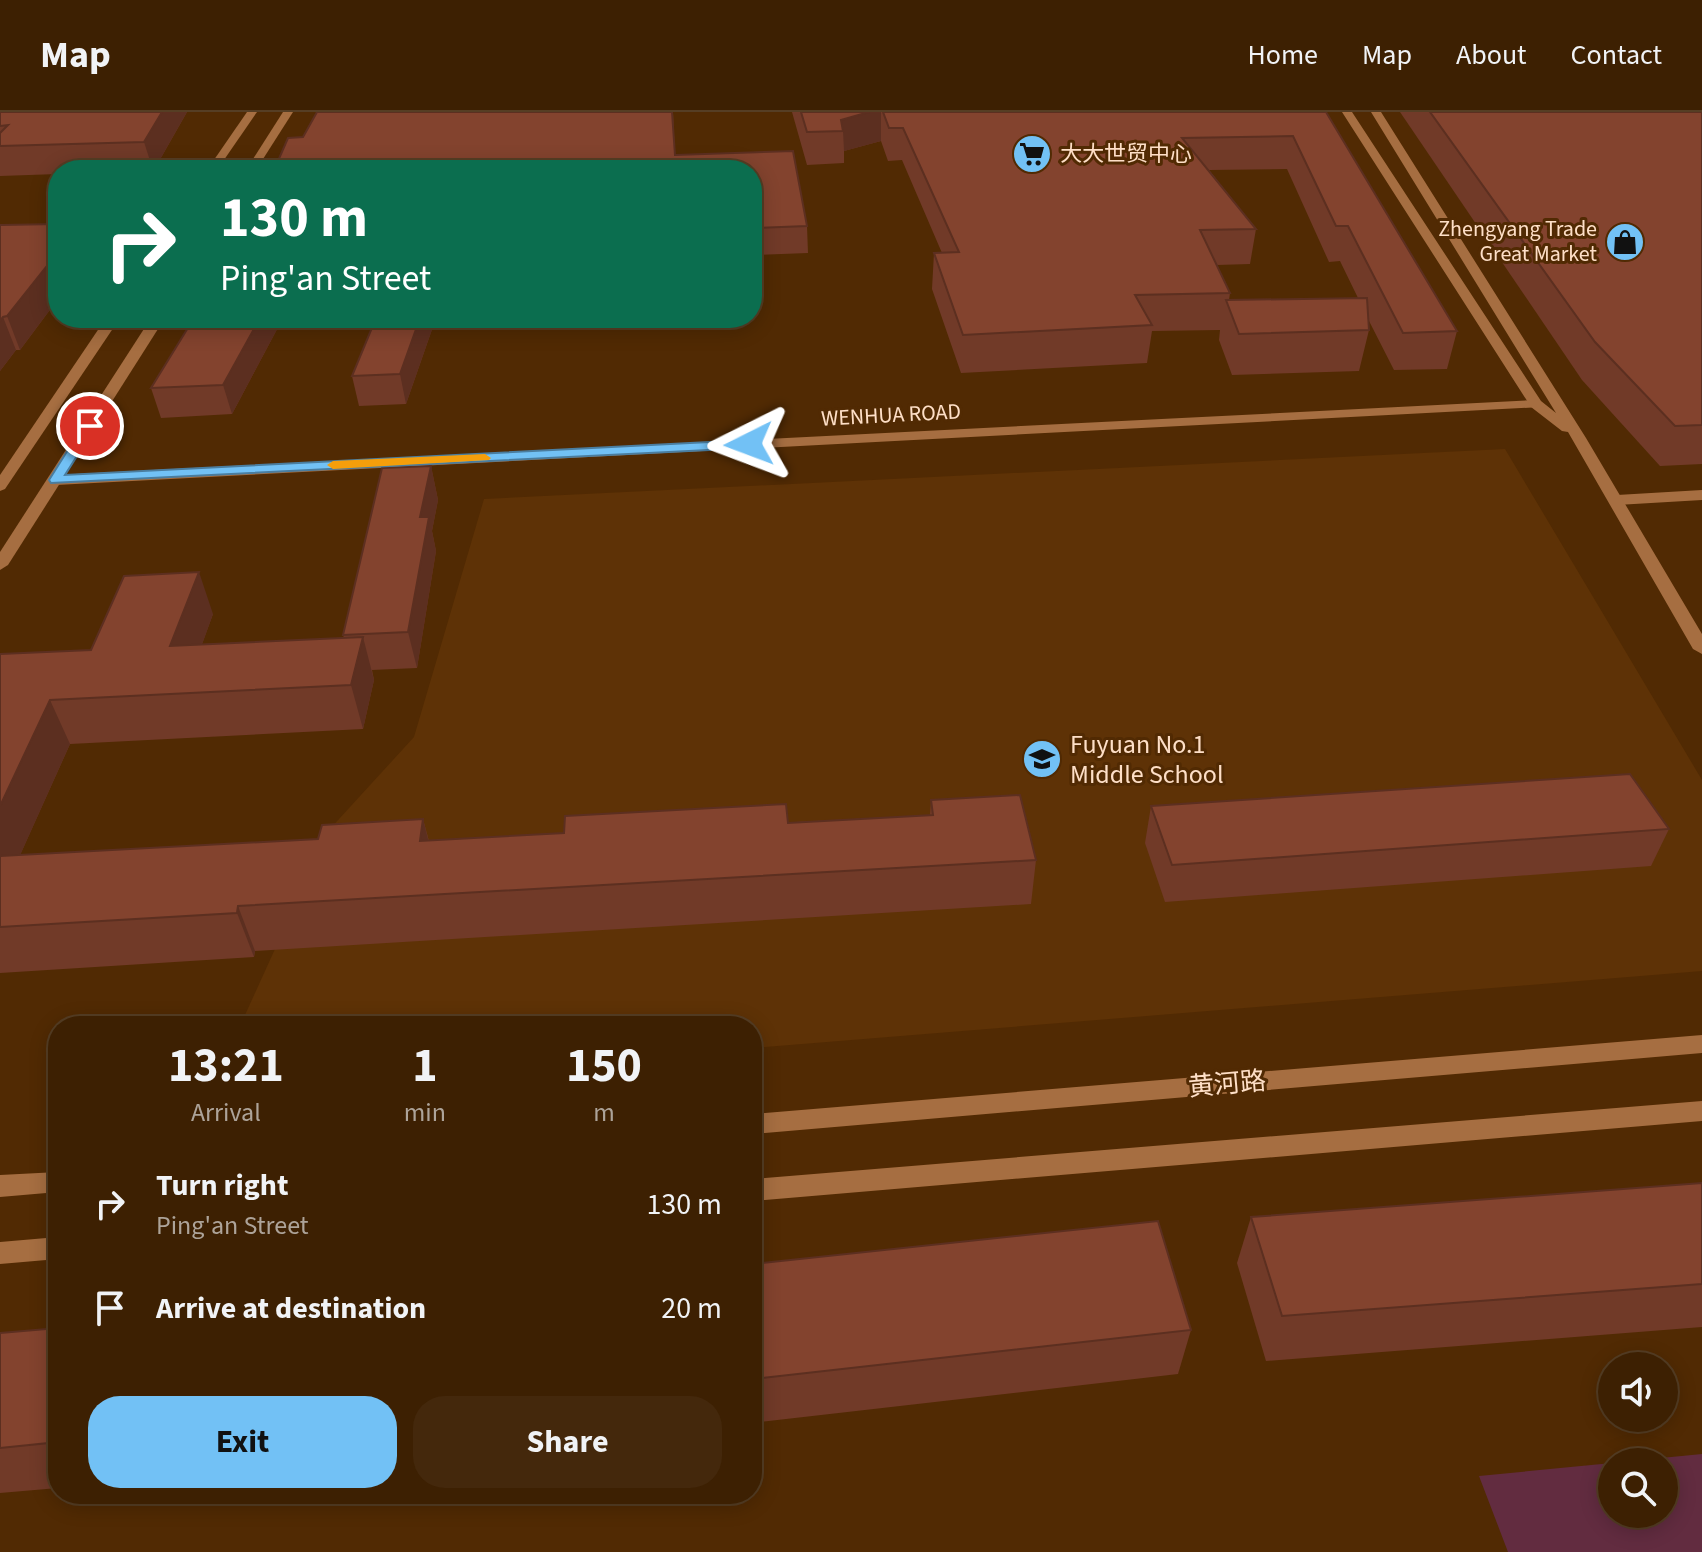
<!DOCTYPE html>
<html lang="en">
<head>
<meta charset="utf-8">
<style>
	:root { --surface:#3d2002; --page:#44280c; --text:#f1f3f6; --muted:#ada399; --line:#563e24; --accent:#72c1f5 }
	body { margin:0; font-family:"Source Sans 3","Noto Sans SC",sans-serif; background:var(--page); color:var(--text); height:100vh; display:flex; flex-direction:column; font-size:30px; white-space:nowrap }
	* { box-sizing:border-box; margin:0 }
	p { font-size:26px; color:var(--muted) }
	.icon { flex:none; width:44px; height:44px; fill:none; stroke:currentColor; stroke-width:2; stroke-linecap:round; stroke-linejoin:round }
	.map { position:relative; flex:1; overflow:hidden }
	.side { position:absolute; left:48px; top:904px; width:714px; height:488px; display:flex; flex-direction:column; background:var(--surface); border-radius:32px; box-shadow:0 4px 20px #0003,0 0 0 2px var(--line) }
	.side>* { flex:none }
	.banner { position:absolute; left:48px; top:48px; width:714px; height:168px; border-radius:32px; box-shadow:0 4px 20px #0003,0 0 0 2px var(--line); background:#0b6e4f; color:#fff; overflow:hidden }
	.buttons { position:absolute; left:1598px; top:1240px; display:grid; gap:16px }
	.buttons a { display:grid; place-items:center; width:80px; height:80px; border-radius:50%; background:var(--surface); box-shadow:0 4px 20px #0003,0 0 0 2px var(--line); font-size:40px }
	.pin { position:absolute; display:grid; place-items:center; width:68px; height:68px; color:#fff; margin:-34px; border:4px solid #fff; border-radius:50%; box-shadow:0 2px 8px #0007 }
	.me { position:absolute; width:88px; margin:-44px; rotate:267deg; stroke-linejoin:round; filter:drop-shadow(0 0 6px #0008) }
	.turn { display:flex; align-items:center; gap:28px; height:168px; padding:0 40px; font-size:36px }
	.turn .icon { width:104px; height:104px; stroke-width:2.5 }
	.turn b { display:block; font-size:56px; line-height:68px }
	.eta { display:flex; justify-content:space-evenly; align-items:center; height:136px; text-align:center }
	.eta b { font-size:48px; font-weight:700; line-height:56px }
	.button { display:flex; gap:16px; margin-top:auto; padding:16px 40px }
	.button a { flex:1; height:92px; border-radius:32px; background:var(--accent); color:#111; font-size:32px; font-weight:700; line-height:92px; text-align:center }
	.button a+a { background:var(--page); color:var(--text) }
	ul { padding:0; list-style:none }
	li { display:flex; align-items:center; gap:24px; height:104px; padding:0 40px }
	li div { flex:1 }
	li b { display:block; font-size:30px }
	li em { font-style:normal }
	header { display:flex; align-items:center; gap:48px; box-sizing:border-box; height:112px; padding:0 40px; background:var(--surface); border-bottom:2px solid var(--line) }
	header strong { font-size:38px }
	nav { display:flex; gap:44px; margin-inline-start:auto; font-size:28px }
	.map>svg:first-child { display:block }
</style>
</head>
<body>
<header>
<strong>Map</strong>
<nav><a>Home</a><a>Map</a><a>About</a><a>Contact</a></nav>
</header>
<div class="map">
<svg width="1702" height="1440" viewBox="0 0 1702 1440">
	<rect width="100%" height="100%" fill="#512a03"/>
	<polygon fill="#5e3206" points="1505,337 1702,668 1702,859 752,936 752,914 240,914 329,718 414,625 484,387"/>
	<polygon fill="#622c40" points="1702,1342 1702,1440 1508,1440 1479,1364 1612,1351 1612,1402 1664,1402 1664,1350 1620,1350"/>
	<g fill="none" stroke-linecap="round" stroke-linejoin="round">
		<g fill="#a66e41" fill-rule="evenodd">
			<polygon points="1536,288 1543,292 1541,295 56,373 48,368 56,363"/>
			<polygon points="1702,378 1702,388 1617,393 1609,388 1617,383"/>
		</g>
		<g fill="#a66e41" fill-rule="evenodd">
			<polygon points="247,0 257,0 217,58 207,58"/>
			<polygon points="283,0 293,0 256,58 246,58"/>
			<polygon points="1342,0 1352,0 1541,289 1556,301 1371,0 1381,0 1586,326 1702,522 1702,542 1693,537 1568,320 1562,319 1531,295"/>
			<polygon points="106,206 120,206 5,377 0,379 0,363"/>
			<polygon points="151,206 165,206 8,453 0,458 0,440"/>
			<polygon points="1702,923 1702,941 752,1022 752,1002"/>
			<polygon points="1702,989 1702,1009 752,1089 752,1067"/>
			<polygon points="58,1060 58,1080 0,1085 0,1063"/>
			<polygon points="58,1125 58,1147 0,1152 0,1130"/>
		</g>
	</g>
	<g fill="#713a28" fill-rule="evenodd">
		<polygon points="0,0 187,0 154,58 58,58 58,62 0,64"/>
		<polygon points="317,0 673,0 675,43 793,39 807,114 808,141 752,143 752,58 274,58 288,26 303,25"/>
		<path d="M792 0H1326L1457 219 1447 257 1394 258 1368 207 1369 218 1359 259 1232 263 1219 228 1220 218 1152 219 1147 251 961 261 932 177 934 141H942L902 48 888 49 881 29 844 39V51L807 53ZM1287 57 1329 150 1340 149 1358 186 1229 188 1230 181 1217 153 1250 152 1256 117 1209 58Z"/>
		<polygon points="1400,0 1702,0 1702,352 1660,354 1582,268"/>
		<polygon points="58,112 58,187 20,238 16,238 0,259 0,113"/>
		<polygon points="283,206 232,302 161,306 151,276"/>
		<polygon points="376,206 436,206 406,292 359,294 352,264"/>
		<polygon points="431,354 438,388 432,419 436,439 417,556 372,558 374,568 363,617 70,632 20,743 318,727 423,707 429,729 930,703 931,688 1036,748 1031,792 255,839 254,845 0,861 0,542 91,538 213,502 202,532 344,526 343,523"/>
		<polygon points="1151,694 1669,717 1651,754 1165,790 1145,731"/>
		<polygon points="1702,1071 1702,1215 1266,1249 1237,1151 1251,1105"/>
		<polygon points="752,1152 1191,1218 1178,1262 752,1311"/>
		<polygon points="58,1216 58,1376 0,1381 0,1221"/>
	</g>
	<g fill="#5c2f20">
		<polygon points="162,0 187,0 154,58 153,58 144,30"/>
		<polygon points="869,0 881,0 881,29 844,39 843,19 841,8"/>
		<polygon points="58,140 58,187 20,238 7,204"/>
		<polygon points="3,205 16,238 0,259 0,209"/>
		<polygon points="260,206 283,206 232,302 223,273"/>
		<polygon points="420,206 436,206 406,292 400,262"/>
		<polygon points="431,354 438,388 432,419 436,439 417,556 408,520 420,405"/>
		<polygon points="199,460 213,502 186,577 170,534"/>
		<polygon points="363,525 374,568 363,617 351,573"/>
		<polygon points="50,588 70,632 0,788 0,694"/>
		<polygon points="423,707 434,751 420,729"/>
		<polygon points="238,794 255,839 254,845 237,801"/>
	</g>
	<g fill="#83432e" stroke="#5c2f20" stroke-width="2">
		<polygon points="0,0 162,0 144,30 0,34 0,21 8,13 0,14"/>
		<polygon points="317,0 672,0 675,43 793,39 807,114 752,116 752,58 274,58 288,26 303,25"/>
		<polygon points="801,0 869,0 841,8 843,19 807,20"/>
		<polygon points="883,0 1326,0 1457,219 1403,221 1348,114 1336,114 1293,24 1182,26 1256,117 1200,118 1230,181 1135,183 1152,213 963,223 934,141 959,140 903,16 889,16"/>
		<polygon points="1430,0 1702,0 1702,313 1675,314 1595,230"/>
		<polygon points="58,112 58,140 7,204 3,205 0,209 0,113"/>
		<polygon points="1367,186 1369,218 1239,222 1226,188"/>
		<polygon points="194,206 260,206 223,273 151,276"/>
		<polygon points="376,206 420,206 400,262 352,264"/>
		<polygon points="431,354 420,405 429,405 408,520 343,523 382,356"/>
		<polygon points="199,460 170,534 363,525 351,573 50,588 0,694 0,542 91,538 124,464"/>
		<polygon points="1630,662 1669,717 1172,753 1151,694"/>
		<polygon points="1020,683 1036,748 238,794 237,801 0,815 0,744 318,727 322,713 423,707 420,729 564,721 565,704 786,692 788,711 933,703 931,688"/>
		<polygon points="1702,1071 1702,1172 1282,1204 1251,1105"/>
		<polygon points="1158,1109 1191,1218 752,1267 752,1152"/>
		<polygon points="58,1216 58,1330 0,1336 0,1221"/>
	</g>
	<polygon fill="#72c1f5" stroke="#4a7d9f" stroke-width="2" points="90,310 96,314 65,363 749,328 755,332 749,336 51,371 49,368 83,314"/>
	<polygon fill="#f59e0b" points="485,342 491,346 489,348 333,357 327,353 333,349"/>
	<defs>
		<symbol id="supermarket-disc" viewBox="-11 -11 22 22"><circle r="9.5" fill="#72c1f5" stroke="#512a03"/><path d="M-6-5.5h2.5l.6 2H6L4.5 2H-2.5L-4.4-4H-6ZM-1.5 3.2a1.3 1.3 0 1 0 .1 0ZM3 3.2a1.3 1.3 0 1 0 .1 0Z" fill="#111"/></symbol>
		<symbol id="shop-disc" viewBox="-11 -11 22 22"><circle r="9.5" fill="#72c1f5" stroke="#512a03"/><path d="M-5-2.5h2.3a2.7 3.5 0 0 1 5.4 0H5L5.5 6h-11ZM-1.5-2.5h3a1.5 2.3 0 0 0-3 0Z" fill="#111"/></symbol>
		<symbol id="school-disc" viewBox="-11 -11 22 22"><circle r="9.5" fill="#72c1f5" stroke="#512a03"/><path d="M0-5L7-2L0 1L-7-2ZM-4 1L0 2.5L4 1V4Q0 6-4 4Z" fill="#111"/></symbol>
	</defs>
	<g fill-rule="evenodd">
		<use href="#supermarket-disc" x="1010" y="20" width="44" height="44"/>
		<use href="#shop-disc" x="1603" y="108" width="44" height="44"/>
		<use href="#school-disc" x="1020" y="625" width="44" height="44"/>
	</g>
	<g text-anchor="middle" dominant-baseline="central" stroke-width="6" stroke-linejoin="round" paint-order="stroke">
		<g font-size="22" fill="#fedfc7" stroke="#512a03" text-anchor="start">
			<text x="1060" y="42">大大世贸中心</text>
			<text x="1597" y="117" text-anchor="end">Zhengyang Trade<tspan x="1597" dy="25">Great Market</tspan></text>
		</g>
		<g font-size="22" fill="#fedfc7" stroke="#512a03">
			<text transform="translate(891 303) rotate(-3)">WENHUA ROAD</text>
		</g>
		<g font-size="26" fill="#fedfc7" stroke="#512a03" text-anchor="start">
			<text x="1070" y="632">Fuyuan No.1<tspan x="1070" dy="30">Middle School</tspan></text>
		</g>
		<g font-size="26" fill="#fedfc7" stroke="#512a03">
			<text transform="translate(1227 972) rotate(-5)">黄河路</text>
		</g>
	</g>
</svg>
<div class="buttons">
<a><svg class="icon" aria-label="sound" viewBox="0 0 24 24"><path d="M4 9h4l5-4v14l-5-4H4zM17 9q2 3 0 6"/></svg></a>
<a><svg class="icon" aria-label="search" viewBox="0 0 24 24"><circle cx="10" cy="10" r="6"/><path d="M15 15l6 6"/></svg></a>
</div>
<div class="pin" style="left:90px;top:314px;background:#d93025"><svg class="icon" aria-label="arrive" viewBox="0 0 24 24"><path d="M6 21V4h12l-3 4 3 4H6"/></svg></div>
<svg class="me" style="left:749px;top:332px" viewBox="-20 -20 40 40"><path d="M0-17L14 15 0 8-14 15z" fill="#72c1f5" stroke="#fff" stroke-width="4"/></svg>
<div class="banner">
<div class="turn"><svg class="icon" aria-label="right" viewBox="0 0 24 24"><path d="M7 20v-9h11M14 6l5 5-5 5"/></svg><div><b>130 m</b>Ping'an Street</div></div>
</div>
<section class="side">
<div class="eta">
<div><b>13:21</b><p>Arrival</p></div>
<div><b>1</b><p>min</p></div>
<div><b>150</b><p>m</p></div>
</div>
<ul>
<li><svg class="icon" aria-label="right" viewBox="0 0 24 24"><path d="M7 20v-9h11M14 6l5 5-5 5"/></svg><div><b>Turn right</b><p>Ping'an Street</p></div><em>130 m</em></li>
<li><svg class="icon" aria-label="arrive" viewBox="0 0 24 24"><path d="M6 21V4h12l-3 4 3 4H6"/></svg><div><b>Arrive at destination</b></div><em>20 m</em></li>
</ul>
<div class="button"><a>Exit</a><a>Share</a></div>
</section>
</div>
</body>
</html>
